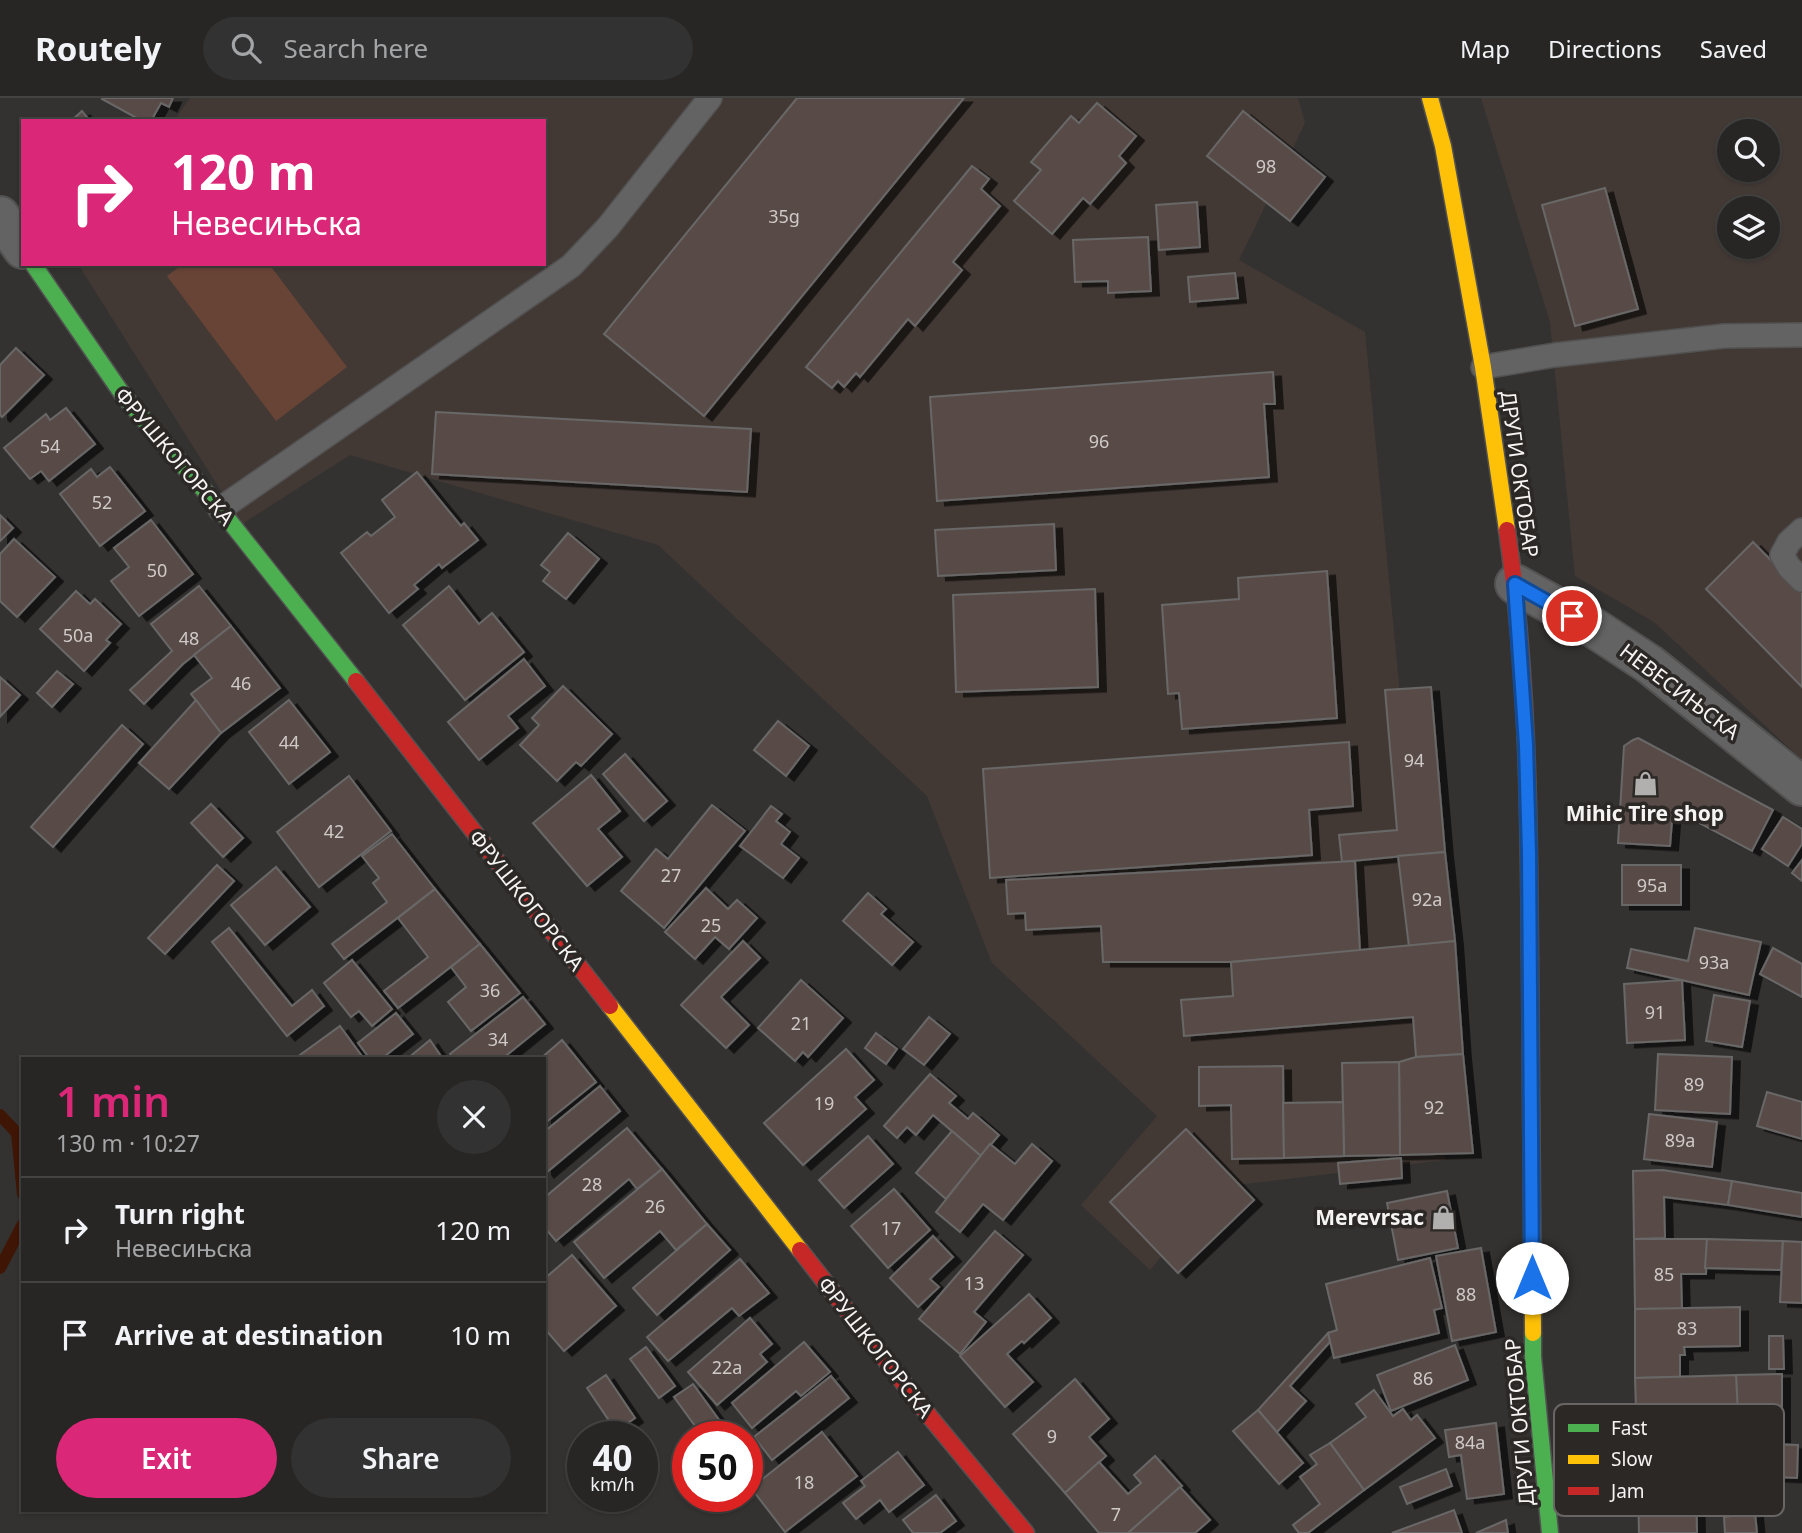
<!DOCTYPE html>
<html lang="en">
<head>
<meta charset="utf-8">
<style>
	:root { --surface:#272625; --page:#333232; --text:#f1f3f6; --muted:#a4a5a7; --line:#434342; --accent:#db2777 }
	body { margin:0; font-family:"Noto Sans",sans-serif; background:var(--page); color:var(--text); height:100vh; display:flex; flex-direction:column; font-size:26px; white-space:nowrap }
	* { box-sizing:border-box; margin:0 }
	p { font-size:23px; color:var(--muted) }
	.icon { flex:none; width:38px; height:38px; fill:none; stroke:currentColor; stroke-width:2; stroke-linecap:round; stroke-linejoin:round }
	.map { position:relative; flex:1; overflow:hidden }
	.sheet { position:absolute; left:21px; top:959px; width:525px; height:455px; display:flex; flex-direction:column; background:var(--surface); border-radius:0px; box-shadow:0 2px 5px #0004,0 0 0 2px var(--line) }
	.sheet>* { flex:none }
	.top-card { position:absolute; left:21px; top:21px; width:525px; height:147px; border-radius:0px; box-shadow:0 2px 5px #0004,0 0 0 2px var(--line); background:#db2777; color:#fff; overflow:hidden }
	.controls { position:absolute; left:1717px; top:21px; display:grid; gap:14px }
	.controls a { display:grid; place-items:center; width:63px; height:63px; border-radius:50%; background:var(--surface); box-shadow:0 2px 5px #0004,0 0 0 2px var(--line); font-size:35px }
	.speed { position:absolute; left:567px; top:1323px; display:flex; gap:14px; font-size:35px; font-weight:700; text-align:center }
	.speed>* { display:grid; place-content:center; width:91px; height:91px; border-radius:50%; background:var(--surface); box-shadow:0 2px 5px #0004,0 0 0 2px var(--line); line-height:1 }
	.speed small { font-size:18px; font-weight:400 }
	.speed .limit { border:10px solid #d22; background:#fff; color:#111 }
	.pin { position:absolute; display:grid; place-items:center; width:60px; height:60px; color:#fff; margin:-30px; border:4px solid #fff; border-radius:50%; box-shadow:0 2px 7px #0007 }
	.me { position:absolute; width:77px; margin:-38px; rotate:0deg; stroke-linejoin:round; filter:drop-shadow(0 0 5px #0008) }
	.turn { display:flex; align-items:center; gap:24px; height:147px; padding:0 35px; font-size:32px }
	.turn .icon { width:91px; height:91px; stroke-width:2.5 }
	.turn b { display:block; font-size:49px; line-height:60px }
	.round { display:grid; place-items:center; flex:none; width:74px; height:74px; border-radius:37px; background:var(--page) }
	.head { display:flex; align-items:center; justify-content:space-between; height:119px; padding:0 35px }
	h1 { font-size:42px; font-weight:600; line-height:52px; color:var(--accent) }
	.button { display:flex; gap:14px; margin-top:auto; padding:14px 35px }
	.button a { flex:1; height:80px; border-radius:42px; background:var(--accent); color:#fff; font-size:28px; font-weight:600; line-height:80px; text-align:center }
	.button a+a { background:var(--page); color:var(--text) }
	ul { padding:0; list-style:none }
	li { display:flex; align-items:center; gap:21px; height:105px; padding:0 35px; border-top:2px solid var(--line) }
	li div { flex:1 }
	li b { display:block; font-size:26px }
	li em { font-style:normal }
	header { display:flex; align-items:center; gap:42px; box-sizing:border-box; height:98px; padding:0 35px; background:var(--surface); border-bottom:2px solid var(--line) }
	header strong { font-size:33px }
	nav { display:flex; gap:38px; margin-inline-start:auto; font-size:24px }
	.search { width:490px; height:63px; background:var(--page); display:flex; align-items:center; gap:18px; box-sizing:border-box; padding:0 24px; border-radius:38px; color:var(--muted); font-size:26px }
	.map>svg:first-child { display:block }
</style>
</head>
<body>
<header>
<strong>Routely</strong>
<div class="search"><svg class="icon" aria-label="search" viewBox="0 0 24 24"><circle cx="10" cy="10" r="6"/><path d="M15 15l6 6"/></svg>Search here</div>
<nav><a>Map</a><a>Directions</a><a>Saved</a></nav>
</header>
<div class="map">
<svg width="1802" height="1435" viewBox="0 0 1802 1435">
	<defs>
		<filter id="shadow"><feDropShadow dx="8" dy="4.5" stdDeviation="0" flood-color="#0009"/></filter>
	</defs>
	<rect width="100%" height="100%" fill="#343231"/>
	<g fill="#423935" fill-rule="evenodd">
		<polygon points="190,0 1298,0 1305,25 1239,162 1365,234 1445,1062 1219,1089 1150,1172 1081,1107 1157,1018 992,865 927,698 658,447 350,357 242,426 78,166 544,166 544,23 174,23"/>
		<path d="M1481 0H1802V662L1654 524 1575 478 1550 224ZM1729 33H1768V72H1729ZM1729 110H1768V149H1729Z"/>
	</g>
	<polygon fill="#684437" points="183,166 269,166 347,269 276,323 167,178"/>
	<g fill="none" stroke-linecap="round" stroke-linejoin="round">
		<g stroke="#3f1505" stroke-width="12">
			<polyline points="0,1017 17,1035 23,1096"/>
			<polyline points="0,1170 23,1126"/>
		</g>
	</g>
	<g fill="#594c47" stroke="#696767" stroke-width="2" filter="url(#shadow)">
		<polygon points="103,0 173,0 169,9 161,5 151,23 142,23 102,1"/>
		<polygon points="797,0 964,0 704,318 604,236"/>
		<polygon points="1097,5 1136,38 1119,58 1126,65 1090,106 1083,100 1052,136 1014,103 1041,72 1031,64 1071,18 1079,25"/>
		<polygon points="82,13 90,23 71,23"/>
		<polygon points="1243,13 1325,79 1290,123 1207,58"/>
		<polygon points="972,68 989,81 981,91 1000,108 953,164 962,172 915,228 908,221 860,279 856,275 844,289 838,283 832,290 806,269"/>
		<polygon points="1605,90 1638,211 1575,228 1542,107"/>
		<polygon points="1197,104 1200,149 1159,152 1156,107"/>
		<polygon points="1148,139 1151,193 1108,195 1108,183 1075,184 1073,142"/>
		<polygon points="1235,175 1238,200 1190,204 1188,179"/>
		<polygon points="16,250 44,277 2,319 0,317 0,267"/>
		<polygon points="1273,274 1275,306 1264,306 1269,379 937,403 930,299"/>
		<polygon points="66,310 95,346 49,383 41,373 30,381 4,350 46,316 50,322"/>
		<polygon points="436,314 751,331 747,394 432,376"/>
		<polygon points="110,369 145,413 100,448 60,396 91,371 97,379"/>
		<polygon points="417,374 461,428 464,425 478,442 442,470 439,466 414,487 418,491 389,515 341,455 367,434 371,438 395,419 382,402"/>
		<polygon points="0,417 13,430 0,443"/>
		<polygon points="151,422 193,476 139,518 111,483 129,469 114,450"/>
		<polygon points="1054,426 1056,472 938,478 935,432"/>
		<polygon points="568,435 599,461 566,501 543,483 550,474 541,467"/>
		<polygon points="14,441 55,479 17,519 0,503 0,456"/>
		<polygon points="1753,444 1802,494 1802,589 1706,491"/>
		<polygon points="1327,473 1337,620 1182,631 1179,595 1168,596 1162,507 1239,501 1238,480"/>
		<polygon points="199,488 231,528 183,566 144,606 130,592 172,553 151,526"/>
		<polygon points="449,488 479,526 492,515 524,554 465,602 403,527"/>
		<polygon points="1095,491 1098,589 956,594 953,497"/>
		<polygon points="76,493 90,506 95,501 121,526 106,542 110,545 84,573 40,531"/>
		<polygon points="231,528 280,590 221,635 191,596 212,580 194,557"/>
		<polygon points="524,561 545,588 508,618 518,630 479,662 448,624"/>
		<polygon points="57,573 73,586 52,609 37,595"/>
		<polygon points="0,579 20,597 0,619"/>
		<polygon points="563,588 612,636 581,668 576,664 557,683 520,647 539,627 532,620"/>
		<polygon points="1431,589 1445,754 1342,764 1339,737 1397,732 1385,592"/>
		<polygon points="196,602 221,635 169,691 139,665"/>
		<polygon points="289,602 330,654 289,686 249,634"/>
		<polygon points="778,623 809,648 786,678 754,652"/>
		<polygon points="122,627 143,646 53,749 31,729"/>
		<polygon points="1638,640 1773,712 1752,753 1673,711 1670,748 1618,745 1624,648 1633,642"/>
		<polygon points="1349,644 1353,708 1309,712 1312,757 990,780 983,671"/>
		<polygon points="625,656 667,703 644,723 603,676"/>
		<polygon points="591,677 620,713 598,731 622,759 587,788 533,725"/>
		<polygon points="349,678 391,733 319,789 277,734"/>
		<polygon points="211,706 243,740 223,759 191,725"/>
		<polygon points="712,707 745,733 664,830 621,793 656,751 668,761"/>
		<polygon points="771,708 782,716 776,723 790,734 781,746 799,760 783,780 740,748"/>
		<polygon points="1783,719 1802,731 1802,746 1788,768 1762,751"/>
		<polygon points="392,736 435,791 344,861 332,846 387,804 373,785 379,780 362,758"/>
		<polygon points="1445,754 1455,843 1409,849 1398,758"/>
		<polygon points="1802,762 1802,783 1792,775"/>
		<polygon points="1355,763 1360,853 1231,864 1103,864 1101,828 1026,832 1025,815 1008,816 1006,782"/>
		<polygon points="217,767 234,783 165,856 148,840"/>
		<rect x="1622" y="767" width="59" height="40"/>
		<polygon points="276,769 310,809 265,847 231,807"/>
		<polygon points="706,790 728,811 737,802 757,820 729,851 715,839 695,861 665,834"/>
		<polygon points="435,791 480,846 398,910 384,893 428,859 398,820"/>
		<polygon points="868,795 886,811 881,816 913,844 892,867 843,823"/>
		<polygon points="229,830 292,908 312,892 324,908 287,938 212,844"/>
		<polygon points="1695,830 1761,844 1749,897 1627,870 1631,851 1688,863"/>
		<polygon points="743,843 760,860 721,899 749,927 726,950 681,907"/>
		<polygon points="1455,843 1463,956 1416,959 1413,919 1184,938 1181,902 1233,898 1231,864"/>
		<polygon points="480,846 520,895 471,933 448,904 466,889 451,869"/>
		<polygon points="1773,850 1802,866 1802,899 1760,876"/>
		<polygon points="352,862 392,911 372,928 359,913 351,919 324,885"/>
		<polygon points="801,882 843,920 808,959 803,954 795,963 758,930"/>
		<polygon points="1682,882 1685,942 1627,945 1624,886"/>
		<polygon points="1714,897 1750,903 1742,949 1706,943"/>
		<polygon points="523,899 545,926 502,961 454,961 450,956"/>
		<polygon points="396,915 413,936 381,961 370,961 358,945"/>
		<polygon points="929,919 950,936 924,967 903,951"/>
		<polygon points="340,928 364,961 303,961 300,957"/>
		<polygon points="876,935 897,951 886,966 865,950"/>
		<polygon points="430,942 443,961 407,961"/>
		<polygon points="562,942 596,984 544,1026 544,961 540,961"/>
		<polygon points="846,951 874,982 855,999 866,1011 803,1067 764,1025"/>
		<polygon points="1463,956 1473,1055 1400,1057 1399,964 1416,959"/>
		<polygon points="1658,956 1732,959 1730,1016 1655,1012"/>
		<polygon points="1399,964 1400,1057 1344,1058 1342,965"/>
		<polygon points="1283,968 1284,1060 1232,1061 1231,1007 1199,1008 1199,969"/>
		<polygon points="930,976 956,998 949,1005 968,1021 973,1015 999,1037 981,1058 933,1017 916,1037 907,1029 897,1040 884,1028"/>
		<polygon points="600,988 620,1013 546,1075 544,1072 544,1034"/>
		<polygon points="1767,994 1802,1004 1802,1041 1757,1028"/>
		<polygon points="1343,1004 1344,1058 1284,1060 1283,1005"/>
		<polygon points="1649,1016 1717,1024 1712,1069 1644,1061"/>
		<polygon points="627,1030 662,1071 637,1091 629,1081 556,1143 544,1129 544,1100"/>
		<polygon points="1186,1031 1254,1102 1178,1175 1110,1104"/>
		<polygon points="952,1033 981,1058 946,1101 916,1075"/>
		<polygon points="868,1038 893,1066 844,1110 819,1082"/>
		<polygon points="990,1046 1015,1066 1032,1046 1052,1063 1003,1122 983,1106 960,1134 936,1114"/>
		<polygon points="1401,1060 1402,1080 1340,1086 1338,1065"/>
		<polygon points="662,1071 707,1126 676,1152 660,1133 604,1180 574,1144"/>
		<polygon points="1663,1072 1732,1083 1728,1107 1664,1099 1665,1140 1634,1141 1633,1073"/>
		<polygon points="1732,1083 1802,1095 1802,1119 1728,1107"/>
		<polygon points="894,1091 930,1132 888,1170 851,1128"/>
		<polygon points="1447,1093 1458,1150 1398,1162 1387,1105"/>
		<polygon points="707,1126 730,1152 657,1217 633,1190"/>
		<polygon points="995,1133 1023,1157 974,1214 986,1224 960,1256 919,1221"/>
		<polygon points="933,1138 953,1159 930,1181 939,1189 918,1209 890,1180"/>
		<polygon points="1634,1141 1707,1141 1706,1176 1681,1176 1682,1211 1635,1211"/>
		<polygon points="1707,1141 1783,1143 1781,1172 1705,1170"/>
		<polygon points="1783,1143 1802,1144 1802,1205 1780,1204"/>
		<polygon points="1481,1150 1496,1234 1452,1243 1436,1158"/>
		<polygon points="572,1157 616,1208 564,1253 544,1230 544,1181"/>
		<polygon points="1430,1160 1442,1210 1434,1212 1439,1235 1334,1260 1328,1235 1337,1232 1326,1186"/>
		<polygon points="740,1161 769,1195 739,1218 732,1210 668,1263 647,1239"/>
		<polygon points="1029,1196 1051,1220 1024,1245 1022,1243 1007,1256 1033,1284 1005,1309 960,1258"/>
		<polygon points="1740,1209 1740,1248 1684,1249 1685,1257 1680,1257 1680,1279 1635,1280 1635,1211"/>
		<polygon points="750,1220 772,1246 760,1256 767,1264 717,1307 688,1274"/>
		<polygon points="1328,1235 1330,1244 1290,1288 1306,1303 1277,1334 1258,1312"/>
		<polygon points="1769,1238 1783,1238 1784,1271 1769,1271"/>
		<polygon points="804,1244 830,1274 801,1298 796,1293 752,1330 732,1305"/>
		<polygon points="1455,1247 1468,1282 1391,1313 1377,1277"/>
		<polygon points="646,1249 675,1288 659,1300 630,1261"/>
		<polygon points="1782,1276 1782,1346 1756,1346 1755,1306 1737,1307 1736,1277"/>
		<polygon points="606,1277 635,1320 616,1333 587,1290"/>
		<polygon points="1736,1277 1738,1316 1713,1316 1714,1340 1637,1343 1635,1280"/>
		<polygon points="831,1278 849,1300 772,1362 754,1339"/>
		<polygon points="1075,1281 1109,1321 1089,1339 1106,1358 1065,1395 1013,1336"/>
		<polygon points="693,1286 728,1334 722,1339 703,1339 674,1299"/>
		<polygon points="1374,1292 1393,1318 1403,1311 1411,1322 1417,1317 1435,1340 1364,1392 1330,1345 1366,1319 1356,1306"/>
		<polygon points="1258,1312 1303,1365 1279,1386 1233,1333"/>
		<polygon points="1496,1325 1504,1396 1467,1401 1461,1357 1449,1359 1445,1332"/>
		<polygon points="822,1334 857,1378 785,1434 751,1390"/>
		<polygon points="1724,1340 1724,1383 1696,1384 1697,1435 1639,1435 1637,1343"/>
		<polygon points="1330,1345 1364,1392 1308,1435 1299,1435 1293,1427 1320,1406 1300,1379 1317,1366 1310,1357"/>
		<polygon points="1741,1345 1798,1347 1797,1380 1728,1377 1728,1355 1741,1355"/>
		<polygon points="898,1354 924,1387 889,1414 880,1402 856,1421 843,1405 865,1388 861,1383"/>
		<polygon points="1155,1358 1182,1388 1128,1435 1099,1435 1065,1395 1099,1364 1128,1396 1141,1385 1134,1377"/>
		<polygon points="1446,1371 1452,1388 1407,1406 1400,1389"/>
		<polygon points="1180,1389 1210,1422 1195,1435 1128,1435"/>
		<polygon points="936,1397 956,1423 940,1435 913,1435 903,1422"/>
		<polygon points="1454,1412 1462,1435 1392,1435"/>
		<polygon points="1755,1415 1757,1435 1725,1435 1724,1419"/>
		<polygon points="1506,1422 1508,1435 1476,1435"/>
	</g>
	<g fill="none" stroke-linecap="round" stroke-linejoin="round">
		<defs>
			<g id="lane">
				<polyline points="1483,269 1555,257 1724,238 1802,237"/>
				<polyline points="220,411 571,168 608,129 710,0"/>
				<polyline points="1802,432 1789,444 1782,457 1789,469 1802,482"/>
			</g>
			<g id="street">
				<polyline points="0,118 23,151"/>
				<polyline points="1515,486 1591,528 1649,566 1802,688"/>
			</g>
			<g id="fast">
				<polyline points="33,166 123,297 220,411 356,583"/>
				<polyline points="1533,1235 1533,1259 1550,1435"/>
			</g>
			<g id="slow">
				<polyline points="1430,0 1443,48 1483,269 1507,432"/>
				<polyline points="1530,861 1533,1235"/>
				<polyline points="610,908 800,1152"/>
			</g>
			<g id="jam">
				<path d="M1507 432C1528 574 1529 718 1530 861"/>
				<polyline points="356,583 610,908"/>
				<polyline points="800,1152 930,1319 1026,1435"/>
			</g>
		</defs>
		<use href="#lane" stroke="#525151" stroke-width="26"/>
		<use href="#street" stroke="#525151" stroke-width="42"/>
		<use href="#fast" stroke="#525151" stroke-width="19"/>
		<use href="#slow" stroke="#525151" stroke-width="19"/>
		<use href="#jam" stroke="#525151" stroke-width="19"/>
		<use href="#lane" stroke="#646363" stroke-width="23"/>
		<use href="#street" stroke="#646363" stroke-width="38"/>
		<use href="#fast" stroke="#4caf50" stroke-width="16"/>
		<use href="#slow" stroke="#ffc107" stroke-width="16"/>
		<use href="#jam" stroke="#c62828" stroke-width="16"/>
	</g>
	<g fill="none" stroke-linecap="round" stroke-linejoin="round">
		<defs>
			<polyline id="route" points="1532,1180 1529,755 1526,647 1515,486 1572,518"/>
		</defs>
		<use href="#route" stroke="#114b97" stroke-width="18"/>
		<use href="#route" stroke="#1a73e8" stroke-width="12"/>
	</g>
	<defs>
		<symbol id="shop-bare" viewBox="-9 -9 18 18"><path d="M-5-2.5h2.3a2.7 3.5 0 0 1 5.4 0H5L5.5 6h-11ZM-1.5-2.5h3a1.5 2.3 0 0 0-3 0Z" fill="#b2afaf" stroke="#2b2826" stroke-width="2.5" paint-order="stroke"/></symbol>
	</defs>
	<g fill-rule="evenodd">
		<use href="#shop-bare" x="1628" y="668" width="35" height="35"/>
		<use href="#shop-bare" x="1426" y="1102" width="35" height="35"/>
	</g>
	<g text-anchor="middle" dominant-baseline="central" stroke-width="7" stroke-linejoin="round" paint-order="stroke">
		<g font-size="18" fill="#cfc9c8">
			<text x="1266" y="68">98</text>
			<text x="784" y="118">35g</text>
			<text x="1099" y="343">96</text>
			<text x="50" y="348">54</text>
			<text x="102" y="404">52</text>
			<text x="157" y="472">50</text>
			<text x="78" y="537">50a</text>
			<text x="189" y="540">48</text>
			<text x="241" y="585">46</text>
			<text x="289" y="644">44</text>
			<text x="1414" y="662">94</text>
			<text x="334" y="733">42</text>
			<text x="671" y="777">27</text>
			<text x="1652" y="787">95a</text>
			<text x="1427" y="801">92a</text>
			<text x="711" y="827">25</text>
			<text x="1714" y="864">93a</text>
			<text x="490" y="892">36</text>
			<text x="1655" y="914">91</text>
			<text x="801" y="925">21</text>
			<text x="498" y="941">34</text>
			<text x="1694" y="986">89</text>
			<text x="824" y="1005">19</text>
			<text x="1434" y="1009">92</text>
			<text x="1680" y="1042">89a</text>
			<text x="592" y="1086">28</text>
			<text x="655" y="1108">26</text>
			<text x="891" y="1130">17</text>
			<text x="1664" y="1176">85</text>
			<text x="974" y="1185">13</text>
			<text x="1466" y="1196">88</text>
			<text x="1687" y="1230">83</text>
			<text x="727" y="1269">22a</text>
			<text x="1423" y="1280">86</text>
			<text x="1052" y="1338">9</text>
			<text x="1470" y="1344">84a</text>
			<text x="804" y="1384">18</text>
			<text x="1116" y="1416">7</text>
		</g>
		<g font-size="21" fill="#f6f3f3" stroke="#2b2826">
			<text transform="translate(175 358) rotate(50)">ФРУШКОГОРСКА</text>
			<text transform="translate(1520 376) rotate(82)">ДРУГИ ОКТОБАР</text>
			<text transform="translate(1680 593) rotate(37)">НЕВЕСИЊСКА</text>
			<text transform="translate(527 802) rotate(52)">ФРУШКОГОРСКА</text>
			<text transform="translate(876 1249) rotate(52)">ФРУШКОГОРСКА</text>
			<text transform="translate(1519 1324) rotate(-95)">ДРУГИ ОКТОБАР</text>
		</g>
		<g font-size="21" font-weight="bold" fill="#f6f3f3" stroke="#2b2826">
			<text x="1645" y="715">Mihic Tire shop</text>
			<text x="1424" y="1119" text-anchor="end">Merevrsac</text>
		</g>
	</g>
	<rect x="1554" y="1306" width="230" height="112" rx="10" fill="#2b2826" stroke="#686564" stroke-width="2"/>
	<rect x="1568" y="1326" width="31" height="8" fill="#4caf50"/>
	<rect x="1568" y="1357" width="31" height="9" fill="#ffc107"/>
	<rect x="1568" y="1389" width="31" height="8" fill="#c62828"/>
	<g font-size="19" fill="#f6f3f3">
		<text x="1611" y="1337">Fast</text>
		<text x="1611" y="1368">Slow</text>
		<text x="1611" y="1400">Jam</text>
	</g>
</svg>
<div class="controls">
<a><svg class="icon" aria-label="search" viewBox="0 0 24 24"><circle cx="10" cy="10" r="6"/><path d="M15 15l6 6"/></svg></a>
<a><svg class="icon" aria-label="layers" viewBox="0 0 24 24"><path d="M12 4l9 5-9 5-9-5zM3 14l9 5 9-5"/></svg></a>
</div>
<div class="speed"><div>40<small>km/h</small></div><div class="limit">50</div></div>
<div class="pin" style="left:1572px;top:518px;background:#d93025"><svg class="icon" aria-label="arrive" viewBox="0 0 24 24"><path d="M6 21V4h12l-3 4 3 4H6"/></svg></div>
<svg class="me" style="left:1532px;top:1180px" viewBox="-20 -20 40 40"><circle r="19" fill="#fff"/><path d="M0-13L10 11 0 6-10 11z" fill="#1a73e8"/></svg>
<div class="top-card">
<div class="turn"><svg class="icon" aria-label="right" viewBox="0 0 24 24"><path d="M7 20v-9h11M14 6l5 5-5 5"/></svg><div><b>120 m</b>Невесињска</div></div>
</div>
<section class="sheet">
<div class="head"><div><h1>1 min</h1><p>130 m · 10:27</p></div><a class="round"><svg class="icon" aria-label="close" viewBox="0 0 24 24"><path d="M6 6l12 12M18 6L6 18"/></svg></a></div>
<ul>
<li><svg class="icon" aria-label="right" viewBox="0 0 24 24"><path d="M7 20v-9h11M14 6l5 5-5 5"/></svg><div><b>Turn right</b><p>Невесињска</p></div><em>120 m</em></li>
<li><svg class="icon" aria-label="arrive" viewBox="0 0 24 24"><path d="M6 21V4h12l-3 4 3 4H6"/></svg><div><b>Arrive at destination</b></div><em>10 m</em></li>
</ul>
<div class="button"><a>Exit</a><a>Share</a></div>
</section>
</div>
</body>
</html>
